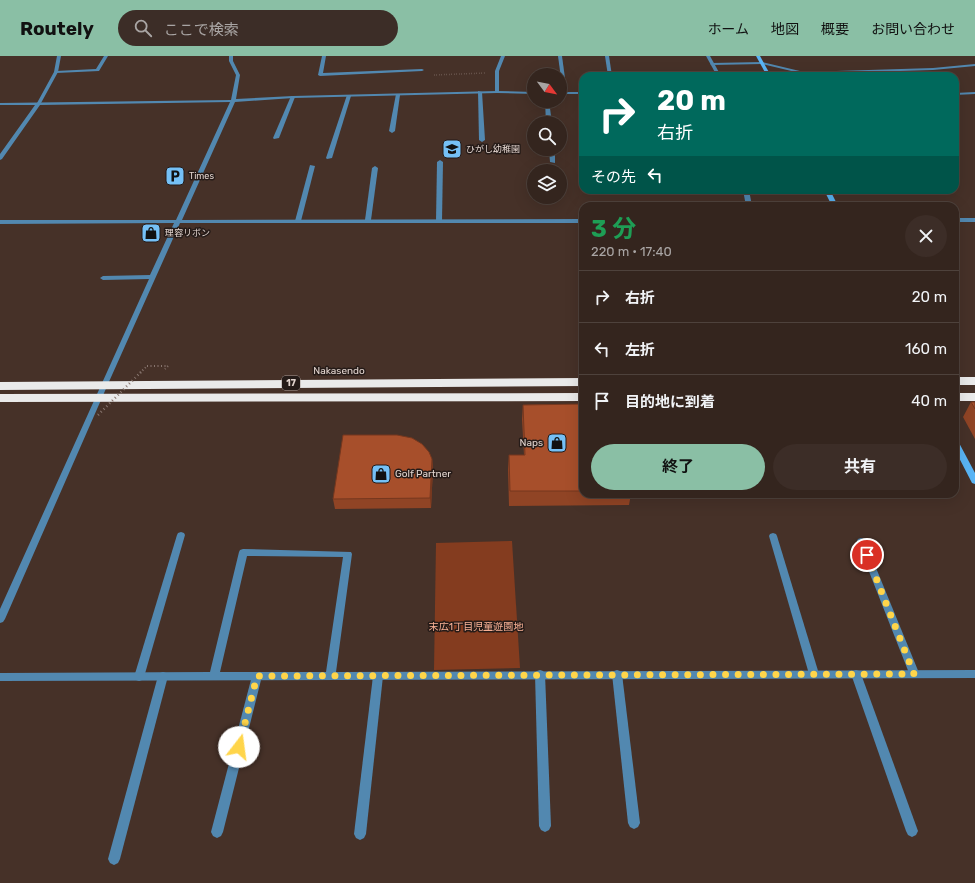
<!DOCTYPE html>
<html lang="ja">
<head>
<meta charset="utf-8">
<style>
	:root { --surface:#34251e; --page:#3c2d27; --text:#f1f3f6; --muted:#a9a5a4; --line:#4e423c; --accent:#8abfa5 }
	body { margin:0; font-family:Rubik,"Noto Sans JP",sans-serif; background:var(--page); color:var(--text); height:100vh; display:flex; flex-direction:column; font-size:15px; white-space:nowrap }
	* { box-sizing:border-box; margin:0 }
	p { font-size:13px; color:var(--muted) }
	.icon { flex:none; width:22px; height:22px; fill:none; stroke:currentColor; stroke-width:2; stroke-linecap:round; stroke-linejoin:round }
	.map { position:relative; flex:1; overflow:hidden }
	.panel { position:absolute; left:579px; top:146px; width:380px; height:296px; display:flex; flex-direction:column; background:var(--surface); border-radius:12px; box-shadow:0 4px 16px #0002,0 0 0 1px var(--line) }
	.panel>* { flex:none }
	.top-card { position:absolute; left:579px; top:16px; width:380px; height:122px; border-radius:12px; box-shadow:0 4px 16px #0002,0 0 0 1px var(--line); background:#00695c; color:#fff; overflow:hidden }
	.needle { width:26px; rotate:122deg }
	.buttons { position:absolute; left:527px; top:12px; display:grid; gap:8px }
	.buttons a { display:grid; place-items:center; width:40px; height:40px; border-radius:50%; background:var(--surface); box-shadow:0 4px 16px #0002,0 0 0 1px var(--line); font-size:20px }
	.pin { position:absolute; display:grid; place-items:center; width:34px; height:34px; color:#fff; margin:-17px; border:2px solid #fff; border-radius:50%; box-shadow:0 1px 4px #0007 }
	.me { position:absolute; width:44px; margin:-22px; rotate:15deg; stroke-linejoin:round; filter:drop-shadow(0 0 3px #0008) }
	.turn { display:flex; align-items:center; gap:14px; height:84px; padding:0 12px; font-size:18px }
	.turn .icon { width:52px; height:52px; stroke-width:2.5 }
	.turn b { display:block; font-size:28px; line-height:34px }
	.then { display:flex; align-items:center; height:38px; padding:0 12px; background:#0003; gap:8px; font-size:15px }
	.round { display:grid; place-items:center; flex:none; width:42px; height:42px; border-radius:21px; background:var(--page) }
	.head { display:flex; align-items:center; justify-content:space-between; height:68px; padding:0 12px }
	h1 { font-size:24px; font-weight:700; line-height:30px; color:#1e9e55 }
	.action { display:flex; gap:8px; margin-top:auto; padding:8px 12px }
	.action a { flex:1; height:46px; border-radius:24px; background:var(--accent); color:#111; font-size:16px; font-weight:700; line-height:46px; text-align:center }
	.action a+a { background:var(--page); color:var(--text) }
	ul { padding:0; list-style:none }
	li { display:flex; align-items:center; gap:12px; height:52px; padding:0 12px; border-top:1px solid var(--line) }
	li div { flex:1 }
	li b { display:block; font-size:15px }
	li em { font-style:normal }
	header { display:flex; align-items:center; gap:24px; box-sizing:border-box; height:56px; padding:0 20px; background:var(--accent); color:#111 }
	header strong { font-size:19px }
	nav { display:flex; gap:22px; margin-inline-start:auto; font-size:14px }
	.search { width:280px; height:36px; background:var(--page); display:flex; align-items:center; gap:10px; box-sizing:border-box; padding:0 14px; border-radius:22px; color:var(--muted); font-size:15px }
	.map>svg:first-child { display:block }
</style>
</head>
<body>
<header>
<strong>Routely</strong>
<div class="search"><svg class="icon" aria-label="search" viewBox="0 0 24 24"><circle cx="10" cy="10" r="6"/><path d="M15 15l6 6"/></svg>ここで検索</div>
<nav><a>ホーム</a><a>地図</a><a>概要</a><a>お問い合わせ</a></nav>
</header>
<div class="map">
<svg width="975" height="827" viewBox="0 0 975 827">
	<rect width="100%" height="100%" fill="#463128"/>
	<polygon fill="#843c1f" points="512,485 520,612 434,614 436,487"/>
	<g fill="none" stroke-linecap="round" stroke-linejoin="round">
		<polyline stroke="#87756e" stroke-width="1.5" stroke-dasharray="0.5 2" stroke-linecap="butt" points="434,19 485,17"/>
		<polyline stroke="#87756e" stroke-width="2" stroke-dasharray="1 2.5" stroke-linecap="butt" points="147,310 168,310 165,313"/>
		<g fill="#5288b0" fill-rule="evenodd">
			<polygon points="57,0 61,0 58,16 41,47 37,48 37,47 54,16"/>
			<polygon points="322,0 326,0 323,17 422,13 424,14 422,15 320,20 318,19"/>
			<polygon points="501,0 505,0 499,15 499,36 497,37 495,36 495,15"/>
			<polygon points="558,0 562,0 567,37 565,38 563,37"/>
			<polygon points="605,0 609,0 612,20 608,20"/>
			<polygon points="762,6 804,16 933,12 975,8 975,10 933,14 804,18 762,8 712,9 710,8 712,7"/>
			<polygon points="478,35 482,36 485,84 482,86 479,84"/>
			<polygon points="396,38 400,39 395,75 392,77 389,75"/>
			<polygon points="347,39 351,40 332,102 327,103 326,102"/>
			<polygon points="291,40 295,41 279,82 274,83 273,82"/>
			<polygon points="545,45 549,45 552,67 546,67"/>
			<polygon points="549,93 555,93 555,107 550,106"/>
			<polygon points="440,104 443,106 442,165 439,167 436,165 437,106"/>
			<polygon points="310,109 315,110 301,165 298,167 295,165"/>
			<polygon points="375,110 378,112 371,164 368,166 365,164 372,112"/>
			<polygon points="181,476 184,477 185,479 144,621 142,624 139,625 136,624 134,621 177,479 178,477"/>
			<polygon points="773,477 776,478 777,480 819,618 817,621 814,622 811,621 809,618 769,480 770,478"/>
			<polygon points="861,482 864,483 865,485 919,617 917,620 914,621 911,620 909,617 857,485 858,483"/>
			<polygon points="540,614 543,615 545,618 551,770 549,774 545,776 541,774 539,770 535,618 537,615"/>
			<polygon points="617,614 620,615 622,618 640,767 638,771 634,773 630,771 628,767 612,618 614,615"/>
			<polygon points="856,614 859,615 861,618 918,775 916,779 912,781 908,779 906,775 851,618 853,615"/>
			<polygon points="163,616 166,617 168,620 120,803 118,807 114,809 110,807 108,803 158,620 160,617"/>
			<polygon points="257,616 260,617 262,620 223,776 221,780 217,782 213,780 211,776 252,620 254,617"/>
			<polygon points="378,616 381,617 383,620 366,778 364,782 360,784 356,782 354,778 373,620 375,617"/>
		</g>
		<g fill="#5288b0" fill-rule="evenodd">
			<polygon points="104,0 108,0 99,15 56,17 54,16 56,15 96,13"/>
			<polygon points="229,0 233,0 233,5 240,19 236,43 293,40 497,35 534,36 534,38 497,37 293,42 235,46 182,164 583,163 583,167 180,167 108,328 5,563 3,566 0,567 0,553 149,223 103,224 100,222 103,220 150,219 174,167 0,168 0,164 176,164 230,46 40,49 2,103 0,104 0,98 35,49 0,49 0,47 231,44 236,19 229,5"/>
			<polygon points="706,0 710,0 721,20 717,20"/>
			<rect x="560" y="36" width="23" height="2"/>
			<polygon points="975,36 975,38 955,39 955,37"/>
			<polygon points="743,134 749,134 752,150 746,150"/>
			<rect x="955" y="162" width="20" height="4"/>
			<path d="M243 493 351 496 352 498 336 616 975 614V622L0 625V617L210 616 239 496 240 494ZM247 500 343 501 326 616H220Z"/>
		</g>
		<g fill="#5ab5f5" fill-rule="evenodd">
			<polygon points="756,0 760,0 771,20 767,20"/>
			<polygon points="824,134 830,134 838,150 832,150"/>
			<polygon points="955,384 958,385 975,417 975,428 972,427 955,394"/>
		</g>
		<g fill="#eaeaea" fill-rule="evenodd">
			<rect x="955" y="321" width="20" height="8"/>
			<polygon points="583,322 583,330 0,334 0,326"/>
			<polygon points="583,337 583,345 0,346 0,338"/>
			<rect x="955" y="337" width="20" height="8"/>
		</g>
		<polyline stroke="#87756e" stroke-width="2" stroke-dasharray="1 2.5" stroke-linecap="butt" points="140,317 147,310"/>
		<polyline stroke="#87756e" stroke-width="2.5" stroke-dasharray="1 3" stroke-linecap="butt" points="98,359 141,316"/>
	</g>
	<g fill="#904425">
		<polygon points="971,346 975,346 975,383 963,361"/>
		<polygon points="583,348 583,438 631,438 629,449 509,450 508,413 509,399 524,399 522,363 523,349"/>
		<polygon points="432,403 433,412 431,452 335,453 333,443"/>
	</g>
	<polygon fill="#75371e" points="432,403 433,412 431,452 430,442"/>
	<g fill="#a74f2b" stroke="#75371e">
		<polygon points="971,346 975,346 975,353"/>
		<polygon points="583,348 583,435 510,435 509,399 525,399 523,349"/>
		<polygon points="343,379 397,379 412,382 422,388 429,396 432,403 430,442 333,443"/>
	</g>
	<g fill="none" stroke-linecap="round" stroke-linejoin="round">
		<polyline stroke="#ffd54a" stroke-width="7" stroke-dasharray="0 12.6" points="239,691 257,620 914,618 867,499"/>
	</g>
	<defs>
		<symbol id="school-square" viewBox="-11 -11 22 22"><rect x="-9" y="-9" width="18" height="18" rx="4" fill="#75c0f6" stroke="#251b18"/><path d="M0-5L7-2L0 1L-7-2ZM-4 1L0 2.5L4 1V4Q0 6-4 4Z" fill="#111"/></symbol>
		<symbol id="parking-square" viewBox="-11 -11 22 22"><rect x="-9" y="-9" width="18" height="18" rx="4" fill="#75c0f6" stroke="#251b18"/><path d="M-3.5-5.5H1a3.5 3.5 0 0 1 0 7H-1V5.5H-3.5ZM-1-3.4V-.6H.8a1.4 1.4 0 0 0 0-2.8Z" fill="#111"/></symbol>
		<symbol id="shop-square" viewBox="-11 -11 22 22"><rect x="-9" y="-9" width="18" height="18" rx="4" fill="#75c0f6" stroke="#251b18"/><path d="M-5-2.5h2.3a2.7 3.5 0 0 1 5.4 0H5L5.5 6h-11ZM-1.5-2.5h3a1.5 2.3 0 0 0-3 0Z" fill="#111"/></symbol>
	</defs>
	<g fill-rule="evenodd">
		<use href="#school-square" x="441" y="82" width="22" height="22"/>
		<use href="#parking-square" x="164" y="109" width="22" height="22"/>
		<use href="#shop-square" x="140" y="166" width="22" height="22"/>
		<use href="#shop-square" x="546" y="376" width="22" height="22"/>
		<use href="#shop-square" x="370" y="407" width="22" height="22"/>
	</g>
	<g text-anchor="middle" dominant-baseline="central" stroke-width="3" stroke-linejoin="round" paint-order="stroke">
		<g font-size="9" fill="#e3d5cf" stroke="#251b18" text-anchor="start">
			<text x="466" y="93">ひがし幼稚園</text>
			<text x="189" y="120">Times</text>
			<text x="165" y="177">理容リボン</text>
		</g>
		<rect fill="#251b18" stroke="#aa9d98" stroke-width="1" x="282" y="320" width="18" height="14" rx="3"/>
		<g font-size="9" font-weight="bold" fill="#e3d5cf">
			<text x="291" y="327">17</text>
		</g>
		<g font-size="10" fill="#e3d5cf" stroke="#251b18">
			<text x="339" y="315">Nakasendo</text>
		</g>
		<g font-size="10" fill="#e3d5cf" stroke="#251b18" text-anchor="end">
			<text x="543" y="387">Naps</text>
			<text x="395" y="418" text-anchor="start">Golf Partner</text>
		</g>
		<g font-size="10" fill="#fab296" stroke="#251b18">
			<text x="476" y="571">末広1丁目児童遊園地</text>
		</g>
	</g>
</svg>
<div class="buttons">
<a><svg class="needle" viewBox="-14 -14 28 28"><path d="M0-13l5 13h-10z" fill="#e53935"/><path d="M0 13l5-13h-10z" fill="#a9a5a4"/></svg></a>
<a><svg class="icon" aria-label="search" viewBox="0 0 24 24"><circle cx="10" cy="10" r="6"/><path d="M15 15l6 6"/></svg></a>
<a><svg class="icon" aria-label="layers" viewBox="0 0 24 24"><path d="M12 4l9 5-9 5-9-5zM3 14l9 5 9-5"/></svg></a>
</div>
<div class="pin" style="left:867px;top:499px;background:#d93025"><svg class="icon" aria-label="arrive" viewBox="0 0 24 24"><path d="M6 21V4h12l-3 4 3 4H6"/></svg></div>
<svg class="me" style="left:239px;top:691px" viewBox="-20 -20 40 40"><circle r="19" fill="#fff"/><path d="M0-13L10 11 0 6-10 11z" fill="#ffd54a"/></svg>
<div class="top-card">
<div class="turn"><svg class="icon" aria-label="right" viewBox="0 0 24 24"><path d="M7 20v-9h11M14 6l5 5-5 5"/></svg><div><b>20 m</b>右折</div></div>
<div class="then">その先<svg class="icon" aria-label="left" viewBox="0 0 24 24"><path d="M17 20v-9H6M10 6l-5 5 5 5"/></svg></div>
</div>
<section class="panel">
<div class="head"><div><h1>3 分</h1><p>220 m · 17:40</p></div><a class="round"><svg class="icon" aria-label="close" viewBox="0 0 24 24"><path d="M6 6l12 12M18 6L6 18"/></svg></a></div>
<ul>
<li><svg class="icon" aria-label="right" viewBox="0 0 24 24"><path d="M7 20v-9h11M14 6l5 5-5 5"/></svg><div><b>右折</b></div><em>20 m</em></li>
<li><svg class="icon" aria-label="left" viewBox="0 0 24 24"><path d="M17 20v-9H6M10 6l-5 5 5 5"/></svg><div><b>左折</b></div><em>160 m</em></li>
<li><svg class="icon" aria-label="arrive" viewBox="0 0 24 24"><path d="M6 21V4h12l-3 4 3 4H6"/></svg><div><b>目的地に到着</b></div><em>40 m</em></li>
</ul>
<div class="action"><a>終了</a><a>共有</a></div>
</section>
</div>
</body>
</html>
